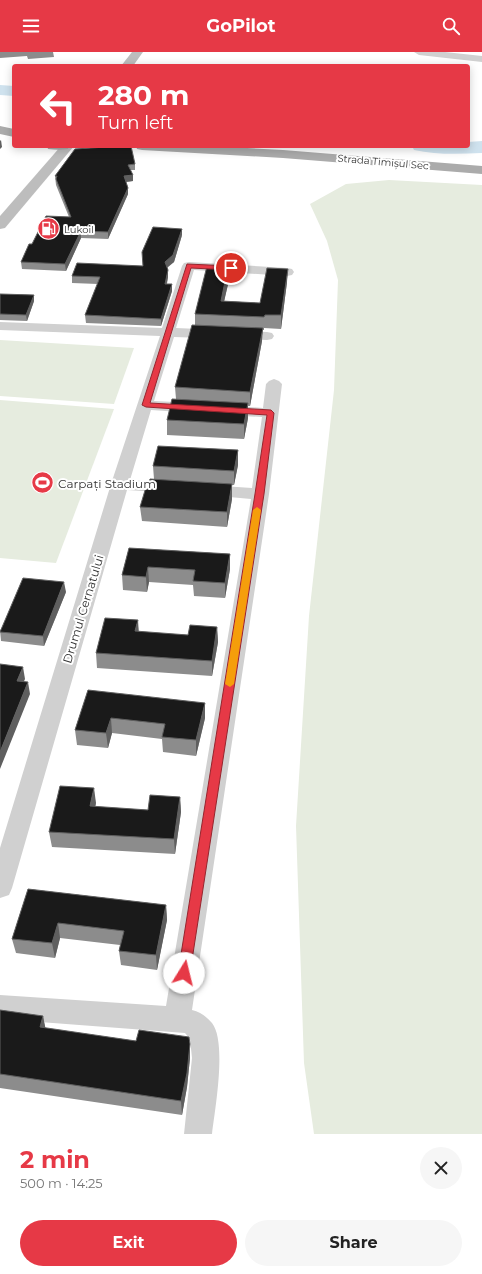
<!DOCTYPE html>
<html lang="en">
<head>
<meta charset="utf-8">
<style>
	:root { --surface:#fff; --page:#f6f6f6; --text:#222; --muted:#767676; --accent:#e63946 }
	body { margin:0; font-family:Montserrat,sans-serif; background:var(--page); color:var(--text); height:100vh; display:flex; flex-direction:column; font-size:15px; white-space:nowrap }
	* { box-sizing:border-box; margin:0 }
	p { font-size:13px; color:var(--muted) }
	.icon { flex:none; width:22px; height:22px; fill:none; stroke:currentColor; stroke-width:2; stroke-linecap:round; stroke-linejoin:round }
	.map { position:relative; height:1082px; overflow:hidden }
	.drawer { display:flex; flex-direction:column; background:var(--surface); flex:1 }
	.drawer>* { flex:none }
	.top-card { position:absolute; left:12px; top:12px; width:458px; height:84px; border-radius:4px; box-shadow:0 2px 10px #0003; background:#e63946; color:#fff; overflow:hidden }
	.pin { position:absolute; display:grid; place-items:center; width:34px; height:34px; color:#fff; margin:-17px; border:2px solid #fff; border-radius:50%; box-shadow:0 1px 4px #0007 }
	.me { position:absolute; width:44px; margin:-22px; rotate:9deg; stroke-linejoin:round; filter:drop-shadow(0 0 3px #0008) }
	.turn { display:flex; align-items:center; gap:14px; height:84px; padding:0 20px; font-size:18px }
	.turn .icon { width:52px; height:52px; stroke-width:2.5 }
	.turn b { display:block; font-size:28px; line-height:34px }
	.round { display:grid; place-items:center; flex:none; width:42px; height:42px; border-radius:21px; background:var(--page) }
	.overview { display:flex; align-items:center; justify-content:space-between; height:68px; padding:0 20px }
	h1 { font-size:24px; font-weight:700; line-height:30px; color:var(--accent) }
	.button { display:flex; gap:8px; margin-top:auto; padding:8px 20px }
	.button a { flex:1; height:46px; border-radius:24px; background:var(--accent); color:#fff; font-size:16px; font-weight:700; line-height:46px; text-align:center }
	.button a+a { background:var(--page); color:var(--text) }
	header { display:flex; justify-content:space-between; align-items:center; height:52px; padding:0 20px; background:var(--accent); color:#fff; font-size:18px; font-weight:700 }
	.map>svg:first-child { display:block }
</style>
</head>
<body>
<header><svg class="icon" aria-label="menu" viewBox="0 0 24 24"><path d="M4 6h16M4 12h16M4 18h16"/></svg>GoPilot<svg class="icon" aria-label="search" viewBox="0 0 24 24"><circle cx="10" cy="10" r="6"/><path d="M15 15l6 6"/></svg></header>
<div class="map">
<svg width="482" height="1082" viewBox="0 0 482 1082">
	<rect width="100%" height="100%" fill="#fff"/>
	<g fill="#e6ecdf">
		<polygon points="389,128 482,133 482,1082 314,1082 304,1011 296,774 309,564 334,338 338,228 327,189 310,152 346,132"/>
		<polygon points="0,288 134,296 114,352 0,344"/>
		<polygon points="0,348 114,357 56,511 0,506"/>
	</g>
	<g fill="none" stroke-linecap="round" stroke-linejoin="round">
		<g fill="#cfe2ee" fill-rule="evenodd">
			<polygon points="0,33 14,34 14,44 0,43"/>
			<path d="M482 89V101C460 102 436 103 414 98L412 94H468V90Z"/>
		</g>
		<g fill="#d0d0d0" fill-rule="evenodd">
			<polygon points="414,0 445,0 482,4 482,10 419,3"/>
			<polygon points="189,210 287,216 292,217 294,220 292,223 287,224 194,218 176,276 267,280 272,281 274,284 272,287 267,288 174,285 154,349 195,351 201,353 203,356 201,359 195,361 151,358 130,428 174,431 180,432 183,436 180,440 174,441 127,438 12,836 9,843 0,846 0,796 111,432 160,284 0,278 0,270 162,276 182,214 184,211"/>
			<path d="M274 327 279 329 282 332 269 442 192 958C200 960 206 964 212 971 227 990 215 1057 212 1082H184L192 1006 190 987 185 981 0 967V943L166 954 251 447 207 443 201 442 198 438 201 434 207 433 252 436 262 365 222 363 216 361 214 358 216 355 222 353 263 356 266 332 269 329Z"/>
		</g>
		<g fill="#bdbdbd" fill-rule="evenodd">
			<polygon points="132,0 143,0 133,14 121,14"/>
			<polygon points="61,94 74,94 5,176 0,177 0,164"/>
		</g>
		<g fill="#ababab" fill-rule="evenodd">
			<polygon points="0,74 14,77 14,85 0,82"/>
			<path d="M47 94H69L68 97C61 98 55 98 48 97Z"/>
			<polygon points="136,94 211,94 283,98 482,114 482,122 283,106 142,98 137,97"/>
		</g>
	</g>
	<g fill="#8c8c8c">
		<polygon points="0,0 53,0 54,5 28,7 27,4 0,6"/>
		<polygon points="75,97 135,112 135,118 131,118 133,129 126,130 128,136 128,142 108,187 81,186 66,219 22,217 21,210 32,192 69,165 56,133 55,124"/>
		<polygon points="182,183 174,210 167,216 168,218 168,225 167,232 172,239 161,274 86,271 85,263 98,232 72,231 72,224 143,214"/>
		<polygon points="229,228 224,249 260,251 287,230 281,277 264,276 264,278 262,278 262,289 250,354 248,354 248,366 244,387 167,383 167,368 176,347 175,335 195,274 195,262"/>
		<polygon points="0,242 34,243 34,249 27,269 0,268"/>
		<polygon points="238,398 238,413 234,433 232,433 232,447 227,475 142,469 140,455 148,435 154,427 153,414"/>
		<polygon points="129,496 230,502 230,517 225,546 194,544 193,533 149,530 147,540 123,538 122,523"/>
		<polygon points="66,540 44,594 1,589 0,578"/>
		<polygon points="217,575 218,590 212,624 97,616 96,601 139,580 188,583"/>
		<polygon points="88,638 205,666 196,704 163,700 162,687 112,681 108,696 77,693 75,678"/>
		<polygon points="180,745 181,760 175,802 52,795 49,780 96,751 95,755 148,758"/>
		<polygon points="28,837 166,853 167,868 157,918 121,913 119,899 120,893 60,886 55,906 16,901 12,887"/>
		<polygon points="0,958 43,964 45,976 136,989 190,992 190,1006 187,1035 182,1063 0,1036"/>
	</g>
	<g fill="#5f5f5f">
		<polygon points="1,88 2,95 0,97 0,89"/>
		<polygon points="133,123 133,129 125,130 124,124"/>
		<polygon points="128,136 128,142 108,187 108,180"/>
		<polygon points="182,177 182,183 174,210 165,217 165,210"/>
		<polygon points="81,179 81,186 66,219 65,212"/>
		<polygon points="228,215 229,228 221,263 221,249"/>
		<polygon points="288,217 287,230 281,277 281,263"/>
		<polygon points="168,218 168,225 165,239 165,232"/>
		<polygon points="172,232 172,239 161,274 161,267"/>
		<polygon points="34,243 34,249 27,269 26,263"/>
		<polygon points="263,276 262,289 250,354 250,340"/>
		<polygon points="248,351 248,366 244,387 244,372"/>
		<polygon points="238,398 238,413 234,433 234,419"/>
		<polygon points="232,432 232,447 227,475 227,460"/>
		<polygon points="230,502 230,517 225,546 225,531"/>
		<polygon points="148,515 149,530 147,540 146,525"/>
		<polygon points="64,530 66,540 44,594 43,584"/>
		<polygon points="138,568 139,583 135,579"/>
		<polygon points="217,575 218,590 212,624 212,609"/>
		<polygon points="23,615 25,627 19,641 17,629"/>
		<polygon points="28,630 30,642 0,717 0,700"/>
		<polygon points="205,651 205,666 196,704 196,688"/>
		<polygon points="111,666 112,681 108,696 106,681"/>
		<polygon points="94,736 96,751 92,769 90,754"/>
		<polygon points="180,745 181,760 175,802 174,787"/>
		<polygon points="166,853 167,868 157,918 156,903"/>
		<polygon points="58,871 60,886 55,906 52,891"/>
		<polygon points="43,964 46,979 40,975"/>
		<polygon points="190,992 190,1006 187,1035 182,1063 181,1049"/>
	</g>
	<g fill="#1a1a1a" stroke="#5f5f5f">
		<polygon points="122,94 131,94 135,112 128,113 133,123 124,124 128,136 108,180 81,179 65,212 21,210 29,192 32,192 46,164 71,165 56,127 57,124 55,124 75,97"/>
		<polygon points="153,175 182,177 173,203 165,210 168,218 165,232 172,232 161,267 85,263 100,225 72,224 77,211 143,214 142,200"/>
		<polygon points="207,214 228,215 221,249 260,251 267,216 288,217 281,263 265,263 264,265 195,262"/>
		<polygon points="0,242 34,243 26,263 0,262"/>
		<polygon points="192,273 263,276 250,340 175,335"/>
		<polygon points="172,347 248,351 244,372 167,368"/>
		<polygon points="158,394 238,398 234,419 153,414"/>
		<polygon points="150,427 232,432 227,460 140,455 146,435 148,435"/>
		<polygon points="129,496 230,502 225,531 193,529 195,518 148,515 146,525 122,523"/>
		<polygon points="23,526 64,530 43,584 0,580"/>
		<polygon points="105,566 138,568 135,579 188,583 190,573 217,575 212,609 96,601"/>
		<polygon points="0,612 23,615 17,629 28,630 0,700"/>
		<polygon points="88,638 205,651 196,688 162,685 165,672 111,666 106,681 75,678"/>
		<polygon points="60,734 94,736 90,754 148,758 150,743 180,745 174,787 49,780"/>
		<polygon points="28,837 166,853 156,903 119,899 124,879 58,871 52,891 12,887"/>
		<polygon points="0,958 43,964 40,975 136,989 139,978 189,985 190,992 187,1021 181,1049 0,1022"/>
	</g>
	<polygon fill="#e63946" stroke="#96252e" points="187,212 231,214 234,216 231,218 191,216 150,351 271,358 274,361 264,442 190,921 189,925 184,926 180,925 178,921 255,442 267,363 146,355 142,353"/>
	<polygon fill="#f59e0b" points="257,455 261,458 234,632 230,635 225,632 253,458"/>
	<defs>
		<symbol id="fuel-disc" viewBox="-11 -11 22 22"><circle r="9.5" fill="#e63946" stroke="#fff"/><path d="M-5.5-6h7V0h2V4h1.3V-2.5L3-4.5l.8-.8L6-3V5H2.5V1h-1V6h-7ZM-4.2-4.7v3.2H.2V-4.7Z" fill="#fff"/></symbol>
		<symbol id="stadium-disc" viewBox="-11 -11 22 22"><circle r="9.5" fill="#e63946" stroke="#fff"/><path d="M0-5a6.5 5 0 1 0 0 10a6.5 5 0 1 0 0-10ZM-3.5-1.8h7v3.6h-7Z" fill="#fff"/></symbol>
	</defs>
	<g fill-rule="evenodd">
		<use href="#fuel-disc" x="36" y="164" width="25" height="25"/>
		<use href="#stadium-disc" x="30" y="418" width="25" height="25"/>
	</g>
	<g text-anchor="middle" dominant-baseline="central" stroke-width="4" stroke-linejoin="round" paint-order="stroke">
		<g font-size="10" fill="#333" stroke="#fff">
			<text transform="translate(383 110) rotate(5)">Strada Timișul Sec</text>
		</g>
		<g font-size="10" fill="#333" stroke="#fff" text-anchor="start">
			<text x="64" y="177">Lukoil</text>
		</g>
		<g font-size="12" fill="#333" stroke="#fff" text-anchor="start">
			<text x="58" y="431">Carpați Stadium</text>
		</g>
		<g font-size="12" fill="#333" stroke="#fff">
			<text transform="translate(83 557) rotate(-73)">Drumul Cernatului</text>
		</g>
	</g>
</svg>
<div class="pin" style="left:231px;top:216px;background:#d93025"><svg class="icon" aria-label="arrive" viewBox="0 0 24 24"><path d="M6 21V4h12l-3 4 3 4H6"/></svg></div>
<svg class="me" style="left:184px;top:921px" viewBox="-20 -20 40 40"><circle r="19" fill="#fff"/><path d="M0-13L10 11 0 6-10 11z" fill="#e63946"/></svg>
<div class="top-card">
<div class="turn"><svg class="icon" aria-label="left" viewBox="0 0 24 24"><path d="M17 20v-9H6M10 6l-5 5 5 5"/></svg><div><b>280 m</b>Turn left</div></div>
</div>
</div>
<section class="drawer">
<div class="overview"><div><h1>2 min</h1><p>500 m · 14:25</p></div><a class="round"><svg class="icon" aria-label="close" viewBox="0 0 24 24"><path d="M6 6l12 12M18 6L6 18"/></svg></a></div>
<div class="button"><a>Exit</a><a>Share</a></div>
</section>
</body>
</html>
